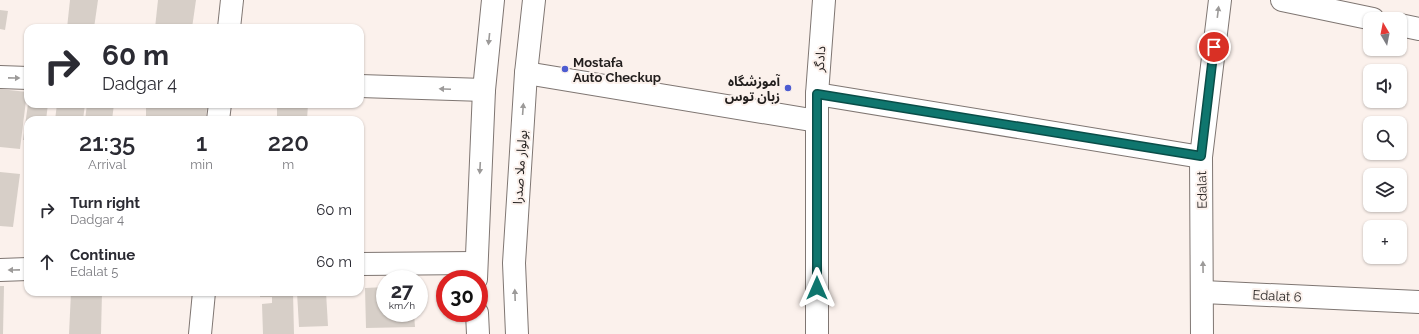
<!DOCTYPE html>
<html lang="en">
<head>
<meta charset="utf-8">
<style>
	:root { --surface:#fff; --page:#f2f2f3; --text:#2b2b33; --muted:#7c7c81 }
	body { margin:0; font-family:Raleway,"Noto Sans Arabic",sans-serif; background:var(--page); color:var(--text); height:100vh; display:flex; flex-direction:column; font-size:15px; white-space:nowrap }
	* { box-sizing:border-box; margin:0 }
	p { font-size:13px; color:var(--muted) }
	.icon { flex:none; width:22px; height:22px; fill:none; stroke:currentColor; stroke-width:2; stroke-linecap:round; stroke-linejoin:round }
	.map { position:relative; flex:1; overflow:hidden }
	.side { position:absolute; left:24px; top:116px; width:340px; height:180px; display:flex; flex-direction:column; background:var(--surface); border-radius:12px; box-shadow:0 1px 3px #0004 }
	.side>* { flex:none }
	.hud { position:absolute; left:24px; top:24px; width:340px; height:84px; border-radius:12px; box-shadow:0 1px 3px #0004; background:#fff; color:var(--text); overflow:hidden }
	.needle { width:26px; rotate:350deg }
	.fabs { position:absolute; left:1363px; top:12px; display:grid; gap:8px }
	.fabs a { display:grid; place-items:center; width:44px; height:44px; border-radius:8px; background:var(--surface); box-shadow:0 1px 3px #0004; font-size:20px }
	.speed { position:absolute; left:376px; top:270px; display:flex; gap:8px; font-size:20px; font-weight:700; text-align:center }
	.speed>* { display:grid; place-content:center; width:52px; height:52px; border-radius:50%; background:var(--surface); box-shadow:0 1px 3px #0004; line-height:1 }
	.speed small { font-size:10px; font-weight:400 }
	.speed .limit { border:6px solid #d22; background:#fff; color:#111 }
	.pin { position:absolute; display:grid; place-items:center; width:34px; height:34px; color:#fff; margin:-17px; border:2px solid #fff; border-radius:50%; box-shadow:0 1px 4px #0007 }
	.me { position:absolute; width:44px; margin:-22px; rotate:0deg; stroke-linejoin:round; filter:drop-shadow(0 0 3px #0008) }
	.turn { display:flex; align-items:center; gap:14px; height:84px; padding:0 12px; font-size:18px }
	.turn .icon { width:52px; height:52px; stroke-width:2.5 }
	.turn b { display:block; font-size:28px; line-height:34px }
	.eta { display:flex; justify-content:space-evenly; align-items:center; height:68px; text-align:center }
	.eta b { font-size:24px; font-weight:600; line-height:28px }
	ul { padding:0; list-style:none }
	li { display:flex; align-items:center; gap:12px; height:52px; padding:0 12px }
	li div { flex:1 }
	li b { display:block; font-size:15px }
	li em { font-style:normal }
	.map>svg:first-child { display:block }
</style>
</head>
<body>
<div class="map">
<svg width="1419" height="334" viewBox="0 0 1419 334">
	<rect width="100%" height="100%" fill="#fbf1ec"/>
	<g fill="#d7cfc8">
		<polygon points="70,0 98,0 94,28 67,28"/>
		<polygon points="158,0 196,0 192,28 155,28"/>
		<polygon points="0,10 8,11 5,30 0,29"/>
		<polygon points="0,89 27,92 20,149 0,147"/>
		<polygon points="28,104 48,104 46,120 28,120 28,140 23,140"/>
		<polygon points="57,104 85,104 83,120 55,120"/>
		<polygon points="87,104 114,104 112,120 85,120"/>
		<polygon points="146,104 199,104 207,108 206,120 146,120"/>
		<polygon points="277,104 308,104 307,120 277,120"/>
		<polygon points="0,172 20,174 13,227 0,226"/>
		<polygon points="0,286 4,286 3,334 0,334"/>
		<polygon points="385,287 385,313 414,313 415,327 366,328 365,288"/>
		<polygon points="71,292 102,292 101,334 69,334"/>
		<polygon points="260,292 293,292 294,334 263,334 262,304 272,303 272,297 260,297"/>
		<polygon points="297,292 326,292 328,326 299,327"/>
	</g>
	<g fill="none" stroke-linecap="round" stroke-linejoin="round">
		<defs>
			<g id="minor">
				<polyline points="1282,0 1373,19"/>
				<polyline points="1400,25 1419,29"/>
				<polyline points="229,28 232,0"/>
				<polyline points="526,73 817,121"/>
				<polyline points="0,77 28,78"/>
				<polyline points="360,86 484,90"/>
				<polyline points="817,94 1201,157"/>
				<polyline points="218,120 220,104"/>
				<polyline points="360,264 475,263"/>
				<polyline points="0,270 28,269"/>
				<polyline points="1203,292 1419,302"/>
				<polyline points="200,334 204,292"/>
				<polyline points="817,334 817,94 824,0"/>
				<polyline points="1202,334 1201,157 1220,0"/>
			</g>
			<g id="major">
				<polyline points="476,279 484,90 493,0"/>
				<polyline points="477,313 478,334"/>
				<polyline points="517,334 514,263 526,73 534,0"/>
			</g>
		</defs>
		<use href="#minor" stroke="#7f7672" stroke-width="24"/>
		<use href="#major" stroke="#7f7672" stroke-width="24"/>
		<use href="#minor" stroke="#fff" stroke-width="22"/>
		<use href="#major" stroke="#fff" stroke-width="22"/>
	</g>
	<defs><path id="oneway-solid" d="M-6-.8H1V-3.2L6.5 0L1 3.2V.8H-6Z"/></defs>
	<g fill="#9c9a99">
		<use href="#oneway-solid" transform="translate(1218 12) rotate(-83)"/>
		<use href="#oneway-solid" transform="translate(489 39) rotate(96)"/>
		<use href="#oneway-solid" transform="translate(14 78) rotate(1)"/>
		<use href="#oneway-solid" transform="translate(445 89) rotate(-178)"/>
		<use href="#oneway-solid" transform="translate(523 109) rotate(-86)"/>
		<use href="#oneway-solid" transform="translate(480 168) rotate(93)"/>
		<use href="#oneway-solid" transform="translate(1203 267) rotate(-91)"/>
		<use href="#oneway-solid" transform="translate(14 270) rotate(179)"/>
		<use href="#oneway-solid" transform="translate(515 295) rotate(-92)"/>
	</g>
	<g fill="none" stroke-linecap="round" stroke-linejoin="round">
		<defs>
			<polyline id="route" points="817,288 817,94 1201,156 1214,47"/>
		</defs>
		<use href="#route" stroke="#0a4d48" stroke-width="10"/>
		<use href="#route" stroke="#0f766e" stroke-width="7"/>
	</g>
	<g fill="#4d5cd1" stroke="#fbf1ec" stroke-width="1.5">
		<circle cx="565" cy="69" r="4"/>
		<circle cx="788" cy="88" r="4"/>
	</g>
	<g text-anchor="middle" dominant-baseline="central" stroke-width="4" stroke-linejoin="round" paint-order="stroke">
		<g font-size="13" fill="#221e1d" stroke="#fbf1ec">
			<text transform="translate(820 59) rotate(-86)">دادگر</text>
			<text transform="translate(520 167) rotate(-86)">بولوار ملا صدرا</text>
			<text transform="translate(1202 190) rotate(-91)">Edalat</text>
			<text transform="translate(1277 296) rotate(3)">Edalat 6</text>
		</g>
		<g font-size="13" font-weight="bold" fill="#221e1d" stroke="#fbf1ec" text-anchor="start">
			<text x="573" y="62">Mostafa<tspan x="573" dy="15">Auto Checkup</tspan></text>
			<text x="780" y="81" text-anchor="end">آموزشگاه<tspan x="780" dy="15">زبان توس</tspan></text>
		</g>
	</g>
</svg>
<div class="fabs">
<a><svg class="needle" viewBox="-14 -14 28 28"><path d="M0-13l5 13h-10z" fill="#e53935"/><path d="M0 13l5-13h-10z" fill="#7c7c81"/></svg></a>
<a><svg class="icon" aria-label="sound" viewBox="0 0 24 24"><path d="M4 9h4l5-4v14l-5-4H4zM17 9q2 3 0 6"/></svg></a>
<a><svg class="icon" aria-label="search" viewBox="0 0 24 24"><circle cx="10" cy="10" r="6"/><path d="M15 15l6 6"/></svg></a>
<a><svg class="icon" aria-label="layers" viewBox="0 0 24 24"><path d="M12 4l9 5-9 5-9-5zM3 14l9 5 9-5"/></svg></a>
<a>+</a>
</div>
<div class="speed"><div>27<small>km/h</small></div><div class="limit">30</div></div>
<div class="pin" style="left:1214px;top:47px;background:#d93025"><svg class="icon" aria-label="arrive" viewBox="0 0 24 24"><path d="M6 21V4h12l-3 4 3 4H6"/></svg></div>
<svg class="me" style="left:817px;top:288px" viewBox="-20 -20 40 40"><path d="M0-17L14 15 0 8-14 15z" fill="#0f766e" stroke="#fff" stroke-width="4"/></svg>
<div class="hud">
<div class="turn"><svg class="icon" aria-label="right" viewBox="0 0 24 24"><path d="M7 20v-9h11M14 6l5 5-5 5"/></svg><div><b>60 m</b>Dadgar 4</div></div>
</div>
<section class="side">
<div class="eta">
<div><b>21:35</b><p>Arrival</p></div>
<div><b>1</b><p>min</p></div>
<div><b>220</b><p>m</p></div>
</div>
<ul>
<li><svg class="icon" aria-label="right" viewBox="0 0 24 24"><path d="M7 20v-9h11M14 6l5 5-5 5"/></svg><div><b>Turn right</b><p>Dadgar 4</p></div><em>60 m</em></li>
<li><svg class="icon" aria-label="ahead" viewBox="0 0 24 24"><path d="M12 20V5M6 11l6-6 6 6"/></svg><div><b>Continue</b><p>Edalat 5</p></div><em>60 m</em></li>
</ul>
</section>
</div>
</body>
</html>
